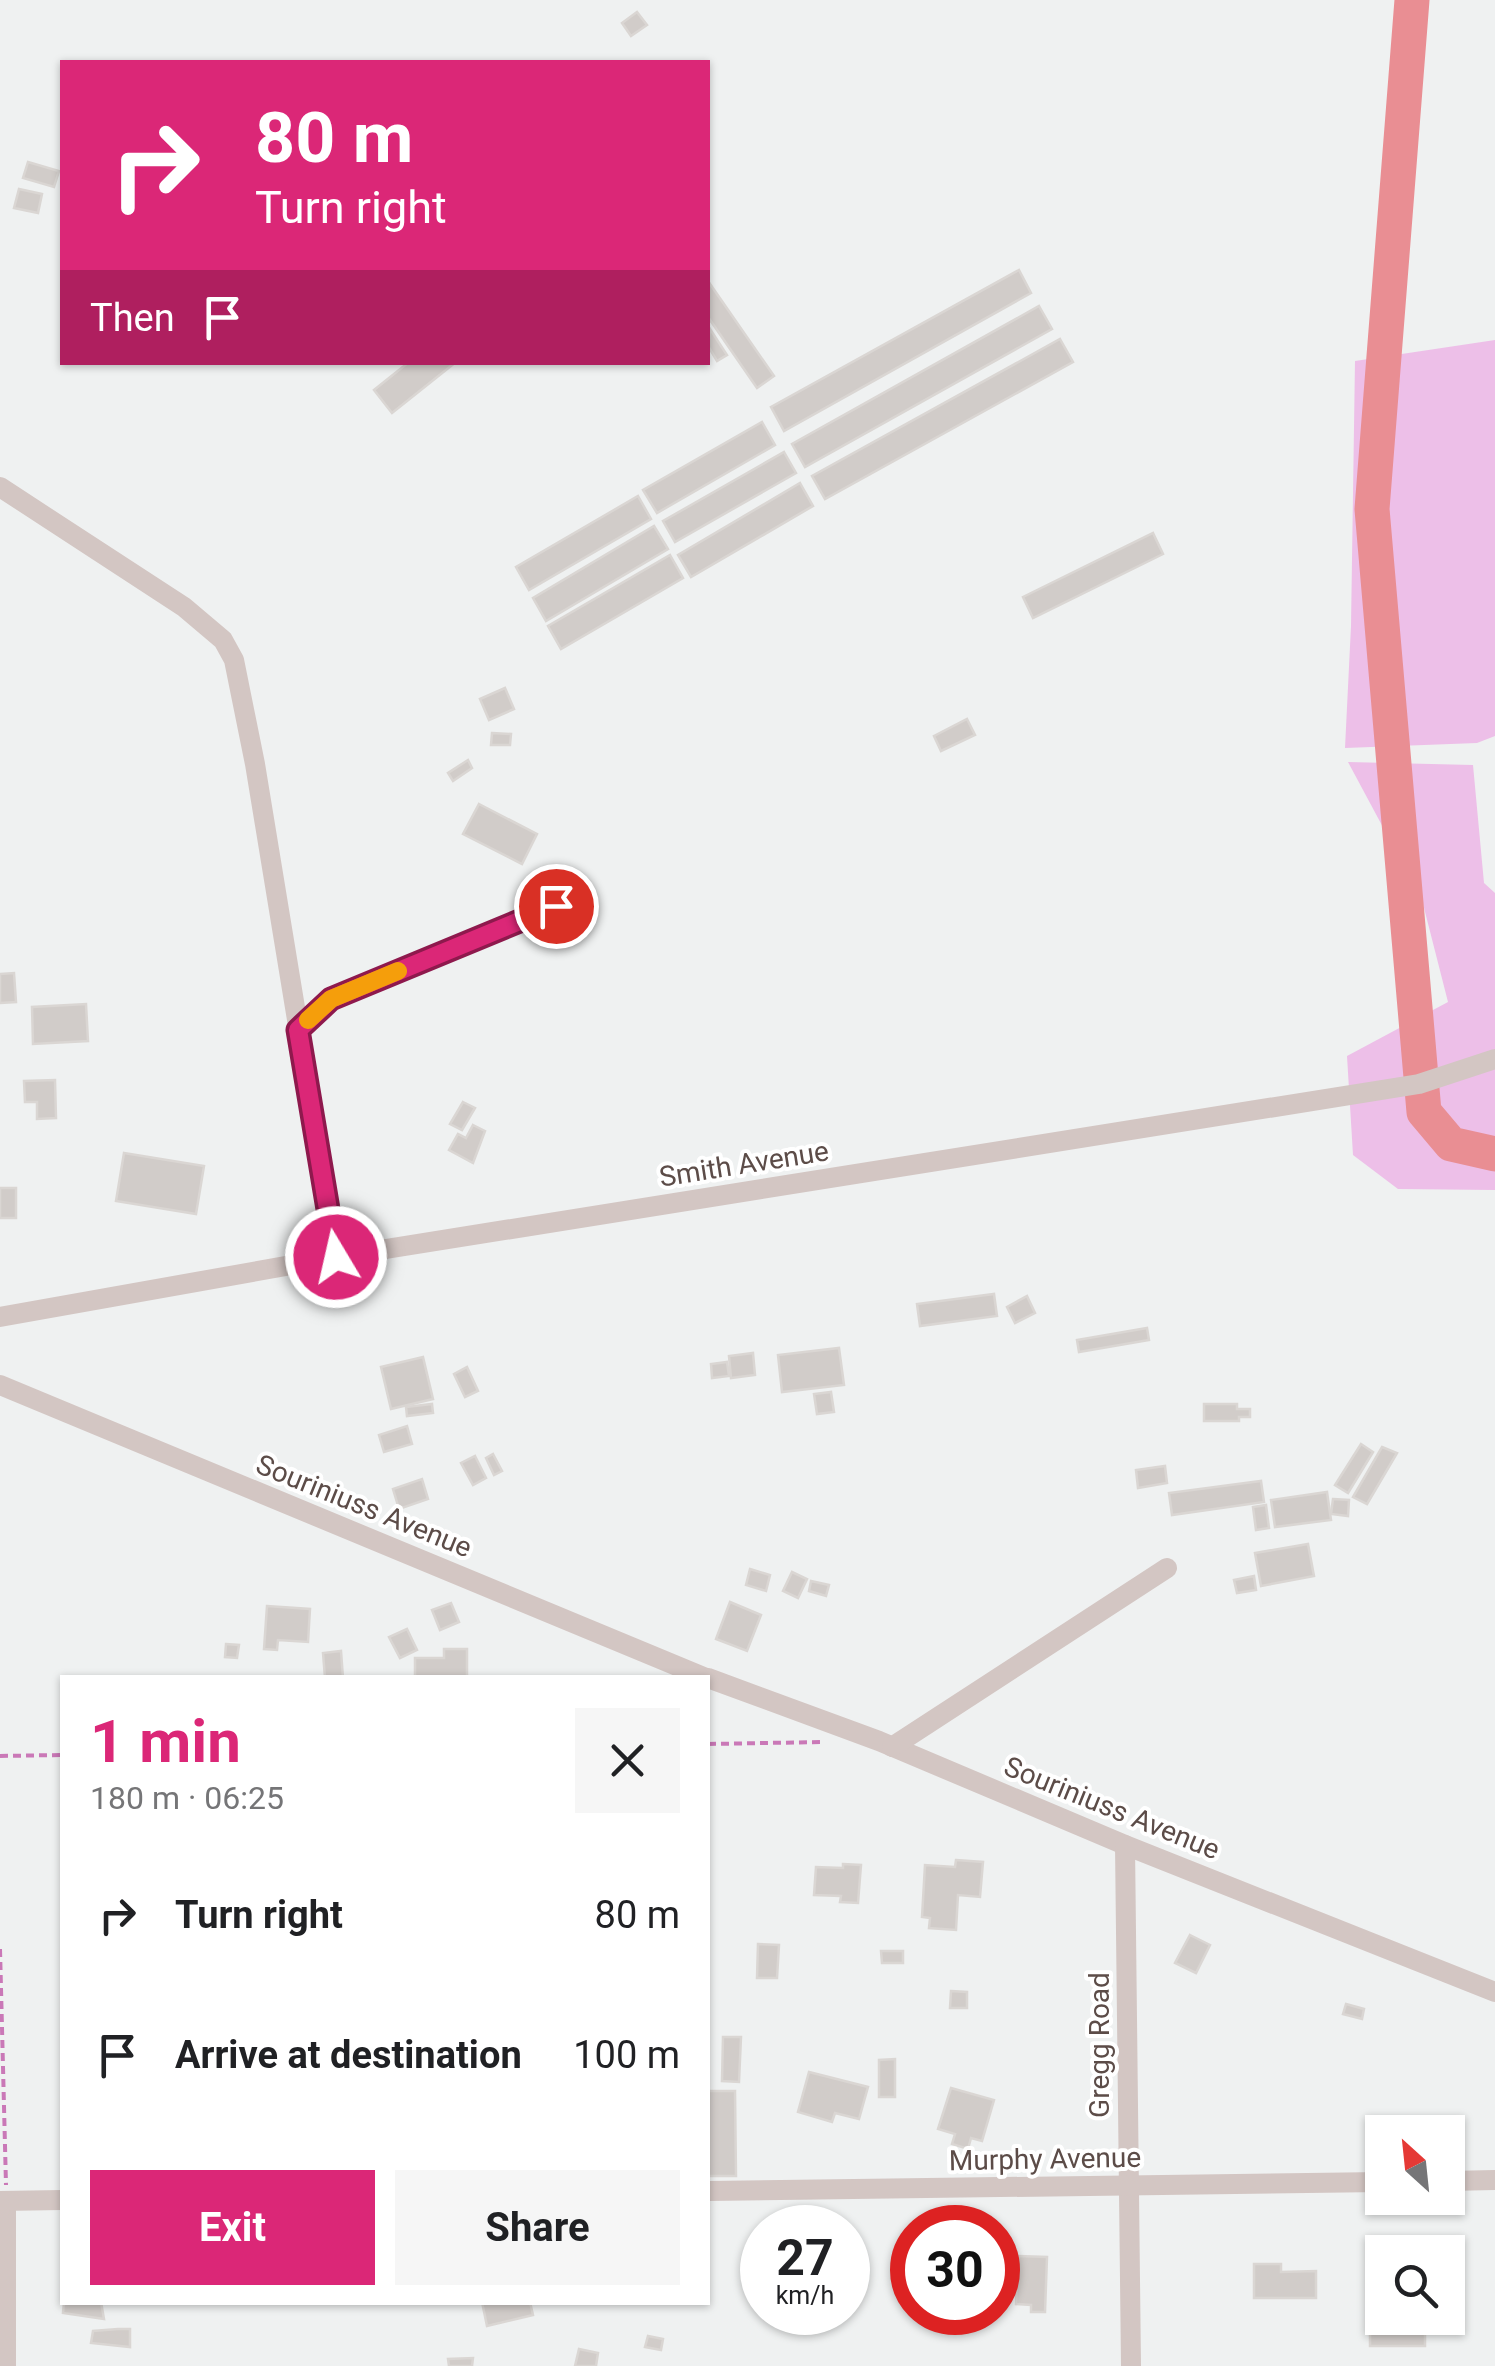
<!DOCTYPE html>
<html lang="en">
<head>
<meta charset="utf-8">
<style>
	:root { --surface:#fff; --page:#f6f6f6; --text:#202124; --muted:#757577; --accent:#db2777 }
	body { margin:0; font-family:Roboto,sans-serif; background:var(--page); color:var(--text); height:100vh; display:flex; flex-direction:column; font-size:38px; white-space:nowrap }
	* { box-sizing:border-box; margin:0 }
	p { font-size:32px; color:var(--muted) }
	.icon { flex:none; width:55px; height:55px; fill:none; stroke:currentColor; stroke-width:2; stroke-linecap:round; stroke-linejoin:round }
	.map { position:relative; flex:1; overflow:hidden }
	.panel { position:absolute; left:60px; top:1675px; width:650px; height:630px; display:flex; flex-direction:column; background:var(--surface); border-radius:0px; box-shadow:0 2px 8px #0004 }
	.panel>* { flex:none }
	.hud { position:absolute; left:60px; top:60px; width:650px; height:305px; border-radius:0px; box-shadow:0 2px 8px #0004; background:#db2777; color:#fff; overflow:hidden }
	.needle { width:65px; rotate:333deg }
	.fabs { position:absolute; left:1365px; top:2115px; display:grid; gap:20px }
	.fabs a { display:grid; place-items:center; width:100px; height:100px; border-radius:0px; background:var(--surface); box-shadow:0 2px 8px #0004; font-size:50px }
	.speed { position:absolute; left:740px; top:2205px; display:flex; gap:20px; font-size:50px; font-weight:700; text-align:center }
	.speed>* { display:grid; place-content:center; width:130px; height:130px; border-radius:50%; background:var(--surface); box-shadow:0 2px 8px #0004; line-height:1 }
	.speed small { font-size:25px; font-weight:400 }
	.speed .limit { border:15px solid #d22; background:#fff; color:#111 }
	.pin { position:absolute; display:grid; place-items:center; width:85px; height:85px; color:#fff; margin:-42px; border:5px solid #fff; border-radius:50%; box-shadow:0 2px 10px #0007 }
	.me { position:absolute; width:110px; margin:-55px; rotate:351deg; stroke-linejoin:round; filter:drop-shadow(0 0 8px #0008) }
	.turn { display:flex; align-items:center; gap:35px; height:210px; padding:0 30px; font-size:45px }
	.turn .icon { width:130px; height:130px; stroke-width:2.5 }
	.turn b { display:block; font-size:70px; line-height:85px }
	.then { display:flex; align-items:center; height:95px; padding:0 30px; background:#0003; gap:20px; font-size:38px }
	.round { display:grid; place-items:center; flex:none; width:105px; height:105px; border-radius:0px; background:var(--page) }
	.summary { display:flex; align-items:center; justify-content:space-between; height:170px; padding:0 30px }
	h1 { font-size:60px; font-weight:700; line-height:75px; color:var(--accent) }
	.primary-button { display:flex; gap:20px; margin-top:auto; padding:20px 30px }
	.primary-button a { flex:1; height:115px; border-radius:0px; background:var(--accent); color:#fff; font-size:40px; font-weight:700; line-height:115px; text-align:center }
	.primary-button a+a { background:var(--page); color:var(--text) }
	ul { padding:0; list-style:none }
	li { display:flex; align-items:center; gap:30px; height:140px; padding:0 30px }
	li div { flex:1 }
	li b { display:block; font-size:38px }
	li em { font-style:normal }
	.map>svg:first-child { display:block }
</style>
</head>
<body>
<div class="map">
<svg width="1495" height="2366" viewBox="0 0 1495 2366">
	<rect width="100%" height="100%" fill="#eff1f1"/>
	<g fill="#edbfe8">
		<polygon points="1495,340 1495,736 1477,743 1345,748 1351,626 1355,361"/>
		<polygon points="1348,762 1473,765 1484,883 1495,893 1495,1190 1398,1189 1353,1155 1347,1056 1448,1002 1422,900"/>
	</g>
	<g fill="none" stroke-linecap="round" stroke-linejoin="round">
		<polyline stroke="#e98e93" stroke-width="35" points="1412,0 1372,509 1424,1112 1451,1144 1495,1154"/>
	</g>
	<g fill="#d1ccc9" stroke="#dad6d3" stroke-width="2.5">
		<polygon points="637,12 647,25 631,36 622,23"/>
		<polygon points="28,162 59,171 54,187 23,178"/>
		<polygon points="19,189 42,194 38,213 14,208"/>
		<polygon points="1019,270 1031,293 784,431 771,407"/>
		<polygon points="708,281 774,376 757,388 708,317"/>
		<polygon points="1039,306 1052,329 805,467 792,444"/>
		<polygon points="710,329 727,355 717,361 708,346"/>
		<polygon points="1060,339 1073,362 825,499 812,476"/>
		<polygon points="409,362 456,362 392,413 374,390"/>
		<polygon points="762,422 775,445 657,513 643,490"/>
		<polygon points="784,452 796,473 675,542 663,521"/>
		<polygon points="800,483 813,506 691,577 678,555"/>
		<polygon points="638,496 651,519 529,590 516,567"/>
		<polygon points="654,526 668,549 546,621 533,598"/>
		<polygon points="1153,533 1163,554 1033,618 1023,597"/>
		<polygon points="670,555 683,578 561,649 548,626"/>
		<polygon points="505,688 514,709 489,720 480,699"/>
		<polygon points="967,719 975,735 941,751 934,736"/>
		<polygon points="492,733 511,734 510,745 491,745"/>
		<polygon points="468,760 472,768 453,781 448,773"/>
		<polygon points="479,804 537,834 522,864 463,834"/>
		<polygon points="14,973 16,1002 0,1003 0,974"/>
		<polygon points="86,1004 88,1041 33,1044 32,1007"/>
		<polygon points="55,1080 56,1118 37,1119 37,1102 25,1102 24,1081"/>
		<polygon points="463,1102 475,1108 462,1130 450,1124"/>
		<polygon points="473,1125 485,1131 473,1163 449,1150 458,1134 466,1138"/>
		<polygon points="124,1153 204,1166 196,1214 116,1201"/>
		<rect x="0" y="1188" width="16" height="30"/>
		<polygon points="994,1294 997,1316 920,1326 917,1304"/>
		<polygon points="1027,1296 1035,1313 1015,1323 1007,1307"/>
		<polygon points="1147,1328 1149,1340 1079,1352 1077,1340"/>
		<polygon points="839,1348 844,1385 782,1392 778,1355"/>
		<polygon points="753,1353 755,1375 731,1378 729,1356"/>
		<polygon points="423,1357 433,1399 391,1409 381,1367"/>
		<polygon points="727,1362 729,1376 712,1378 711,1364"/>
		<polygon points="467,1367 478,1391 465,1397 454,1374"/>
		<polygon points="831,1392 834,1412 817,1414 814,1394"/>
		<polygon points="432,1404 433,1413 407,1416 406,1407"/>
		<polygon points="1204,1404 1237,1404 1237,1409 1250,1409 1250,1417 1239,1417 1239,1421 1204,1421"/>
		<polygon points="407,1426 412,1444 384,1452 379,1435"/>
		<polygon points="1361,1444 1373,1452 1348,1493 1335,1485"/>
		<polygon points="1382,1447 1397,1453 1367,1504 1353,1497"/>
		<polygon points="493,1454 502,1471 494,1475 486,1458"/>
		<polygon points="475,1456 486,1478 473,1485 461,1463"/>
		<polygon points="1165,1466 1167,1483 1138,1488 1136,1470"/>
		<polygon points="422,1479 428,1499 399,1509 393,1489"/>
		<polygon points="1261,1481 1264,1502 1172,1515 1169,1493"/>
		<polygon points="1327,1492 1331,1520 1275,1527 1271,1500"/>
		<polygon points="1333,1499 1349,1500 1348,1516 1331,1514"/>
		<polygon points="1266,1505 1269,1528 1256,1530 1253,1507"/>
		<polygon points="1308,1544 1314,1576 1261,1586 1255,1553"/>
		<polygon points="750,1569 770,1575 766,1591 746,1585"/>
		<polygon points="792,1572 807,1579 798,1598 783,1591"/>
		<polygon points="1254,1576 1256,1590 1237,1593 1234,1580"/>
		<polygon points="811,1581 829,1585 826,1596 809,1591"/>
		<polygon points="730,1602 761,1615 747,1651 716,1639"/>
		<polygon points="451,1603 459,1622 440,1630 432,1610"/>
		<polygon points="267,1606 310,1609 308,1642 278,1640 277,1650 264,1649"/>
		<polygon points="407,1629 417,1650 400,1658 389,1637"/>
		<polygon points="226,1644 239,1645 237,1658 225,1657"/>
		<polygon points="444,1649 467,1649 467,1678 415,1678 415,1658 444,1658"/>
		<polygon points="341,1651 343,1678 325,1678 323,1653"/>
		<polygon points="956,1860 983,1862 980,1897 958,1895 956,1930 929,1928 930,1918 922,1917 925,1865 955,1867"/>
		<polygon points="843,1864 861,1865 858,1903 840,1902 841,1896 814,1895 816,1867 843,1868"/>
		<polygon points="1190,1935 1210,1945 1196,1973 1175,1963"/>
		<polygon points="758,1944 779,1945 777,1978 757,1978"/>
		<polygon points="881,1951 903,1951 903,1963 882,1963"/>
		<polygon points="951,1991 967,1992 967,2008 950,2008"/>
		<polygon points="1346,2004 1364,2009 1362,2019 1343,2014"/>
		<polygon points="723,2037 741,2037 739,2082 722,2081"/>
		<polygon points="895,2059 895,2097 879,2097 879,2060"/>
		<polygon points="809,2072 868,2087 859,2119 835,2113 832,2122 798,2112"/>
		<polygon points="951,2088 994,2100 982,2141 971,2138 968,2149 952,2144 955,2134 938,2129"/>
		<polygon points="708,2091 735,2091 736,2176 708,2176"/>
		<polygon points="1018,2256 1047,2257 1045,2312 1031,2312 1031,2305 1016,2304"/>
		<polygon points="1254,2264 1281,2264 1281,2272 1316,2271 1316,2298 1254,2298"/>
		<polygon points="64,2302 101,2302 104,2319 63,2313"/>
		<polygon points="482,2302 530,2302 533,2315 487,2326"/>
		<polygon points="1370,2311 1382,2311 1382,2318 1425,2318 1425,2346 1370,2346"/>
		<polygon points="118,2329 130,2329 130,2347 91,2343 93,2331"/>
		<polygon points="648,2336 663,2339 661,2350 645,2347"/>
		<polygon points="579,2349 598,2353 596,2366 575,2366"/>
		<polygon points="473,2358 472,2366 449,2366 448,2359"/>
	</g>
	<g fill="none" stroke-linecap="round" stroke-linejoin="round">
		<g stroke="#ca78b7" stroke-width="4" stroke-dasharray="8 5" stroke-linecap="butt">
			<polyline points="708,1744 823,1742"/>
			<polyline points="0,1756 62,1755"/>
			<polyline points="0,1949 6,2185"/>
		</g>
		<g stroke="#d3c6c3" stroke-width="20">
			<polyline points="0,487 184,607 223,640 234,660 255,764 336,1257"/>
			<polyline points="298,1029 331,999 556,906"/>
			<polyline points="0,1317 336,1257 1419,1084 1495,1059"/>
			<polyline points="0,1385 706,1678"/>
			<polyline points="708,1678 879,1741 1125,1845 1495,1992"/>
			<polyline points="892,1747 1167,1568"/>
			<polyline points="1125,1845 1131,2366"/>
			<polyline points="1448,2181 1495,2180"/>
			<polyline points="708,2191 1382,2182"/>
			<polyline points="0,2201 62,2200"/>
			<polyline points="6,2201 6,2366"/>
		</g>
	</g>
	<g fill="none" stroke-linecap="round" stroke-linejoin="round">
		<defs>
			<polyline id="route" points="336,1257 298,1030 331,999 556,906"/>
		</defs>
		<use href="#route" stroke="#8e194d" stroke-width="25"/>
		<use href="#route" stroke="#db2777" stroke-width="18"/>
		<polyline stroke="#f59e0b" stroke-width="18" points="308,1020 331,999 398,971"/>
	</g>
	<g text-anchor="middle" dominant-baseline="central" stroke-width="8" stroke-linejoin="round" paint-order="stroke">
		<g font-size="28" fill="#5c4c48" stroke="#fff">
			<text transform="translate(744 1164) rotate(-9)">Smith Avenue</text>
			<text transform="translate(364 1506) rotate(22)">Souriniuss Avenue</text>
			<text transform="translate(1112 1808) rotate(22)">Souriniuss Avenue</text>
			<text transform="translate(1099 2045) rotate(-90)">Gregg Road</text>
			<text transform="translate(1045 2159) rotate(-1)">Murphy Avenue</text>
		</g>
	</g>
</svg>
<div class="fabs">
<a><svg class="needle" viewBox="-14 -14 28 28"><path d="M0-13l5 13h-10z" fill="#e53935"/><path d="M0 13l5-13h-10z" fill="#757577"/></svg></a>
<a><svg class="icon" aria-label="search" viewBox="0 0 24 24"><circle cx="10" cy="10" r="6"/><path d="M15 15l6 6"/></svg></a>
</div>
<div class="speed"><div>27<small>km/h</small></div><div class="limit">30</div></div>
<div class="pin" style="left:556px;top:906px;background:#d93025"><svg class="icon" aria-label="arrive" viewBox="0 0 24 24"><path d="M6 21V4h12l-3 4 3 4H6"/></svg></div>
<svg class="me" style="left:336px;top:1257px" viewBox="-20 -20 40 40"><circle r="17" fill="#db2777" stroke="#fff" stroke-width="3"/><path d="M0-11L8 9 0 5-8 9z" fill="#fff"/></svg>
<div class="hud">
<div class="turn"><svg class="icon" aria-label="right" viewBox="0 0 24 24"><path d="M7 20v-9h11M14 6l5 5-5 5"/></svg><div><b>80 m</b>Turn right</div></div>
<div class="then">Then<svg class="icon" aria-label="arrive" viewBox="0 0 24 24"><path d="M6 21V4h12l-3 4 3 4H6"/></svg></div>
</div>
<section class="panel">
<div class="summary"><div><h1>1 min</h1><p>180 m · 06:25</p></div><a class="round"><svg class="icon" aria-label="close" viewBox="0 0 24 24"><path d="M6 6l12 12M18 6L6 18"/></svg></a></div>
<ul>
<li><svg class="icon" aria-label="right" viewBox="0 0 24 24"><path d="M7 20v-9h11M14 6l5 5-5 5"/></svg><div><b>Turn right</b></div><em>80 m</em></li>
<li><svg class="icon" aria-label="arrive" viewBox="0 0 24 24"><path d="M6 21V4h12l-3 4 3 4H6"/></svg><div><b>Arrive at destination</b></div><em>100 m</em></li>
</ul>
<div class="primary-button"><a>Exit</a><a>Share</a></div>
</section>
</div>
</body>
</html>
